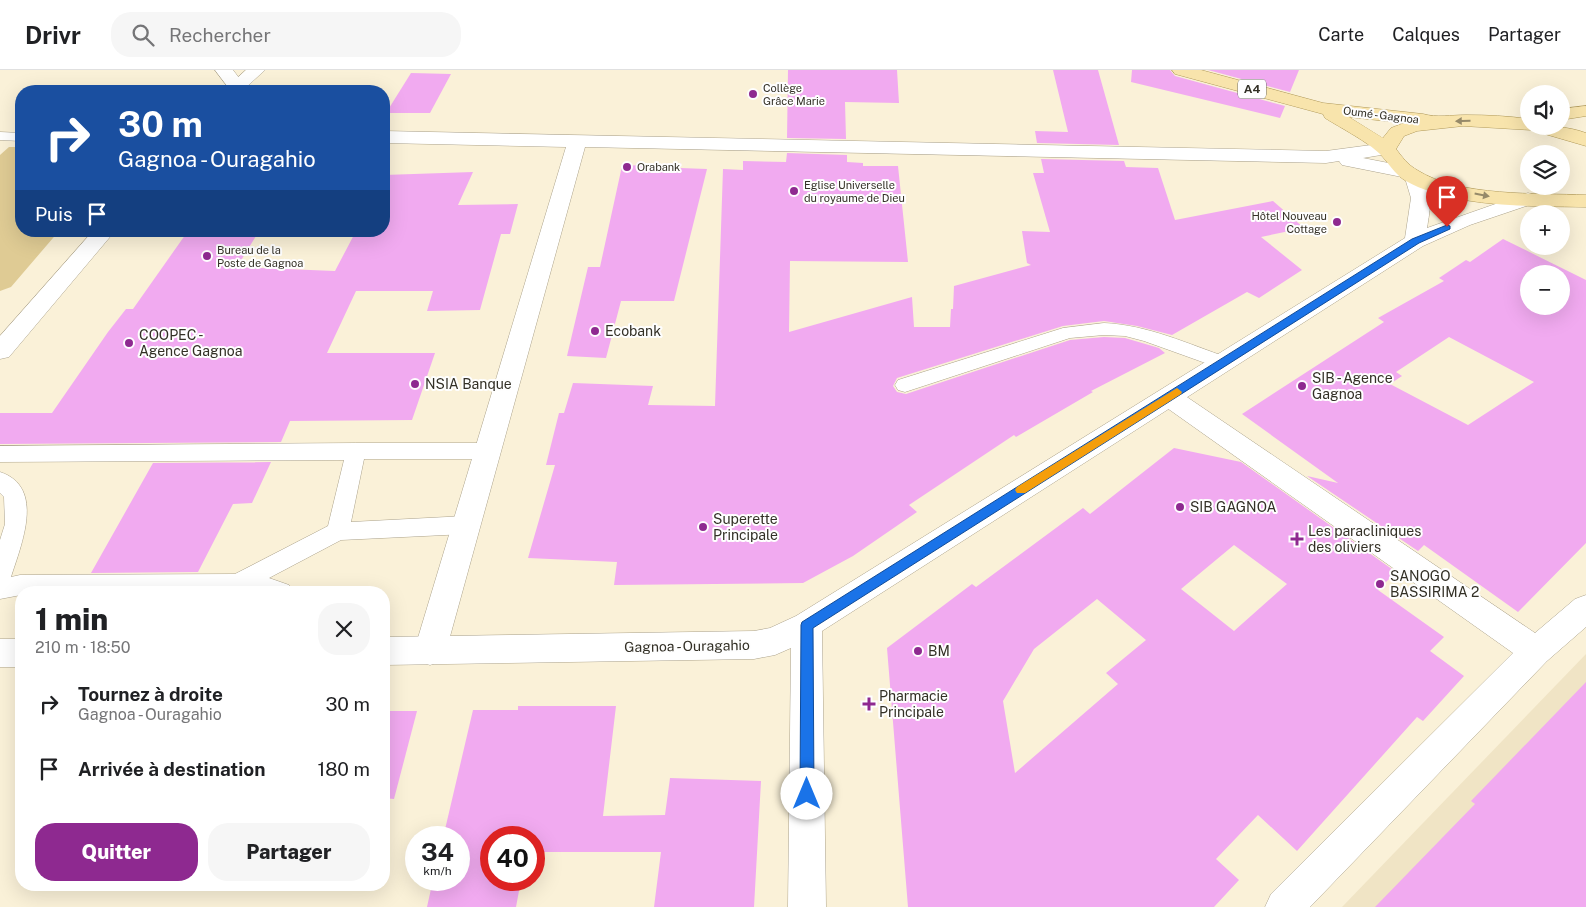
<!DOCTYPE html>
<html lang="fr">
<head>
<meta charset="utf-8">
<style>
	:root { --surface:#fff; --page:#f6f6f6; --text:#202124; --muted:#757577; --line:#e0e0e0; --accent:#8e2990 }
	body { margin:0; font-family:"Public Sans",sans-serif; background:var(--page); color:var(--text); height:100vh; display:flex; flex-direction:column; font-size:19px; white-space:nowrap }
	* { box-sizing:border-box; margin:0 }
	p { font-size:16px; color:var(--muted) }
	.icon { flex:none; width:28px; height:28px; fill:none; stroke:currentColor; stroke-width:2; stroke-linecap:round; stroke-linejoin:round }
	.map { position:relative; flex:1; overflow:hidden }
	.drawer { position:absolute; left:15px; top:516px; width:375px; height:305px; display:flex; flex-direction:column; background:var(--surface); border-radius:20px; box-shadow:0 5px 20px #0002 }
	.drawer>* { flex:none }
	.hud { position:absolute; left:15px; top:15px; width:375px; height:152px; border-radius:20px; box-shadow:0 5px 20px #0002; background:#1a4fa0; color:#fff; overflow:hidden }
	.tools { position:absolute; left:1520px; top:15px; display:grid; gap:10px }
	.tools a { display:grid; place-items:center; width:50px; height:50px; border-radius:50%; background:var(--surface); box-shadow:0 5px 20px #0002; font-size:25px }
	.speed { position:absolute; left:405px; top:756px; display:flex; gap:10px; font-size:25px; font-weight:700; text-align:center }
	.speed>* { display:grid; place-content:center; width:65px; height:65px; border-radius:50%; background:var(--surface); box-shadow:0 5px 20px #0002; line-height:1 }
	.speed small { font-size:12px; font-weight:400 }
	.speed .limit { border:8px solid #d22; background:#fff; color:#111 }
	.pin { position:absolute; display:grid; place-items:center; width:42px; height:42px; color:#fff; margin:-51px -21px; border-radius:50% 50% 50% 0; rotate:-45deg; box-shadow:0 0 5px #0007 }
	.pin .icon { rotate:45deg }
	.me { position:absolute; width:55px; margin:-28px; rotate:0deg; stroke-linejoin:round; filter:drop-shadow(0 0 4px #0008) }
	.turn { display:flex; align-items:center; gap:18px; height:105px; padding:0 20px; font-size:22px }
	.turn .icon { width:65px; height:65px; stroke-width:2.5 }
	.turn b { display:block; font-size:35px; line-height:42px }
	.then { display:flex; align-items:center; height:48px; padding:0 20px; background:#0003; gap:10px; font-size:19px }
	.round { display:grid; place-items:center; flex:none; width:52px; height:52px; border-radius:20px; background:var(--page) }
	.headline { display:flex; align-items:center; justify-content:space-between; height:85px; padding:0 20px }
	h1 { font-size:30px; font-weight:800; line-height:38px }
	.cta { display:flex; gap:10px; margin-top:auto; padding:10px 20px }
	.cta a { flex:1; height:58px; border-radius:20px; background:var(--accent); color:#fff; font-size:20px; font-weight:800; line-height:58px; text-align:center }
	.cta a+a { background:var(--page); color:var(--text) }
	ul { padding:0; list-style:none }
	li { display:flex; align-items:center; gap:15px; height:65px; padding:0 20px }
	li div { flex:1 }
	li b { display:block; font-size:19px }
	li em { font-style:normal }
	header { display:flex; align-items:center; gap:30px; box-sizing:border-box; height:70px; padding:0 25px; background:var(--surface); border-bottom:1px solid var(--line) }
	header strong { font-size:24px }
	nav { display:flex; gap:28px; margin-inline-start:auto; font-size:18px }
	.search { width:350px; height:45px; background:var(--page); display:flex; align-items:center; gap:12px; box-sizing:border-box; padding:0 18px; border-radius:20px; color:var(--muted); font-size:19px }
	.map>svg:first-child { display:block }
</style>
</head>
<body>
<header>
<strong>Drivr</strong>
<div class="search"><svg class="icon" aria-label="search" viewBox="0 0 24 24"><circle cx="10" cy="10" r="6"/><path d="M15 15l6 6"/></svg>Rechercher</div>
<nav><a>Carte</a><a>Calques</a><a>Partager</a></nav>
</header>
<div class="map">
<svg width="1586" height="837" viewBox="0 0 1586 837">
	<rect width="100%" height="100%" fill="#faf1d8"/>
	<polygon fill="#f0e4c5" points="1586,584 1586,837 1342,837"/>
	<polygon fill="#dfcb94" points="9,77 21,77 21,161 59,161 11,217 0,221 0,85"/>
	<g fill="#f1aaf0" fill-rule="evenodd">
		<polygon points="788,0 897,0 899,33 845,32 846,69 787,68"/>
		<polygon points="1053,0 1098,0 1119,75 1037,73 1035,61 1068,62"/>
		<polygon points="1132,0 1170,0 1175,6 1285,36 1280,48 1131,12"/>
		<polygon points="1208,0 1299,0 1290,22"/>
		<polygon points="411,3 451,4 430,43 386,43"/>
		<polygon points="787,83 847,85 847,92 863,93 863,96 898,96 908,192 790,191 789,262 912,227 914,257 950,257 951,239 953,239 954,216 1031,195 1027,193 1022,161 1050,162 1033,103 1044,103 1041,89 1124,91 1126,97 1158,98 1175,150 1273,131 1304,158 1261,167 1302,200 1259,228 1247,222 1172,265 1137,256 1104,251 1063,256 897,308 893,316 897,322 906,324 1070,270 1104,267 1125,268 1159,278 1165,283 1091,321 1093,322 1016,367 1014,365 909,435 917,442 853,486 803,513 614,515 617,492 528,488 555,395 546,395 559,343 564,343 573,313 653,316 648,335 715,336 723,99 743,100 743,91 786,92"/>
		<polygon points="681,93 680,98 707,99 674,231 621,231 606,288 567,286 588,197 600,197 622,96"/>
		<polygon points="473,102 458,135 518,134 510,164 501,164 480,240 427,241 433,221 356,221 327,283 435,283 412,350 290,351 281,372 0,374 0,343 52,343 108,262 126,239 133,239 188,161 259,161 237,197 335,201 356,161 384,161 384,105"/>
		<path d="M1503 169 1586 210V473L1518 542 1424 475 1418 481 1307 406 1338 413 1242 344 1384 252 1378 248 1444 211 1439 208 1466 190 1470 192ZM1529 204H1561V236H1529ZM1449 267 1534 312 1468 355 1390 314 1402 306 1396 302Z"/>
		<path d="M1174 378 1241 392 1396 502 1378 520 1444 567 1430 581 1464 606 1423 651 1417 647 1297 781 1258 745 1216 789 1239 810 1214 837H908L887 578 972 514 976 517 1083 438 1090 444ZM1234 475 1287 514 1234 561 1181 519ZM1097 529 1146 570 1106 603 1118 614 1015 703 1003 631 1034 579Z"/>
		<polygon points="271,392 252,433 233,434 198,502 91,503 153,393"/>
		<polygon points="1586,612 1586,837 1375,837 1475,734 1471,731"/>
		<polygon points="518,636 616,636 603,746 665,745 670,708 761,711 754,837 654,837 661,782 534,782 534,768 491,768 491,810 521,810 516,837 427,837 433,810 459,810 459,768 443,768 473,640 518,640"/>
		<polygon points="384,641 417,641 394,729 384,728"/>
	</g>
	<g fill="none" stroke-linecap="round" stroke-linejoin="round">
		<defs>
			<g id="lane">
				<polygon points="0,62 21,63 21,71 0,70"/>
				<path d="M1104 253C1148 255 1188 274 1229 288L1231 293 1229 298 1222 299 1144 271 1125 266 1104 265 1070 268 905 322 898 320 895 315 898 310 1063 258Z"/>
				<path d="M356 373H487L494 376 497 381 494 386 487 389H364L351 452 466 446 474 449 477 455 474 461 466 464 341 470 269 508 289 515 292 522H21V525L0 529V470L5 454 4 427 0 423V402C46 417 21 475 11 507L20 505 235 504 328 456 344 390 0 392V376Z"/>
			</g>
			<g id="street">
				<polygon points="215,0 233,0 246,17 241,21 231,21"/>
				<polygon points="384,61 1326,81 1386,73 1393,75 1396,79 1393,83 1363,88 1414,98 1417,102 1414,106 1407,108 1342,95 1339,91 1326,93 585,77 446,581 441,591 430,595 419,591 414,581 566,77 384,73"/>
				<polygon points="1169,318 1178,321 1535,563 1575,529 1586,525 1586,557 1547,591 1310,837 1265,837 1271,824 1513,583 1160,333 1156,327 1160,321"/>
			</g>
			<g id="secondary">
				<polygon points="246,0 265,0 242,21 223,21"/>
				<path d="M1415 102 1422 104C1434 121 1430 139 1427 158L1521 125 1528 123 1535 125 1538 129 1535 133 1470 155 1423 176 822 561 826 837H788L791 578 775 585 754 589 384 595V567L754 561 770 558 796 546 1405 168 1411 128 1405 108 1408 104Z"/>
				<polygon points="93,161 115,161 9,287 0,289 0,266"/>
				<rect x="0" y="569" width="21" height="28"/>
			</g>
			<g id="primary">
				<path d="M1172 0H1201L1323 33 1423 44C1437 48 1451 45 1466 45 1487 45 1508 46 1529 49V56C1549 56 1567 56 1586 63V76L1531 60 1463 56 1417 61 1404 66 1396 79C1402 87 1408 95 1417 100 1459 127 1538 123 1586 125V137C1532 136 1454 138 1406 111 1394 104 1389 93 1380 84 1368 72 1341 58 1325 48L1323 44 1175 4ZM1349 47 1404 53 1391 58 1383 68Z"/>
				<polygon points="1586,36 1586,46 1561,50 1561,39"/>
			</g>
		</defs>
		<use href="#lane" stroke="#aca38c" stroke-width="1"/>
		<use href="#street" stroke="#aca38c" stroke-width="1"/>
		<use href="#secondary" stroke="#aca38c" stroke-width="1"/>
		<use href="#primary" stroke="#b09959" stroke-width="1"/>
		<use href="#lane" fill="#fff" fill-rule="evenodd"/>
		<use href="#street" fill="#fff" fill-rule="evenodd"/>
		<use href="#secondary" fill="#fff" fill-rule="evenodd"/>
		<use href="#primary" fill="#f8e4ac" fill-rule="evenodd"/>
	</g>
	<defs><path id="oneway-solid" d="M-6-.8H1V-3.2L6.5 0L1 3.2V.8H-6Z" transform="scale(1.25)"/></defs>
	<g fill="#968a69">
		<use href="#oneway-solid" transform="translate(1463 51) rotate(179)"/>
		<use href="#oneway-solid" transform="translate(1482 125) rotate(11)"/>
	</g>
	<polygon fill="#1a73e8" stroke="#114b97" points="1447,155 1450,156 1450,159 1419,173 813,558 814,724 812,729 807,731 802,729 800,724 801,555 802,552 1412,169"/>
	<polygon fill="#f59e0b" points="1177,318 1182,322 1181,324 1025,423 1017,423 1015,420 1017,417"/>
	<g fill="#8e2990" stroke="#fefefe" stroke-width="2">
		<circle cx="753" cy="24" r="5"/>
		<circle cx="627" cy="97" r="5"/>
		<circle cx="794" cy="121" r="5"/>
		<circle cx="1337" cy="152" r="5"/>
		<circle cx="207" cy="186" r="5"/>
		<circle cx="595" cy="261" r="5"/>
		<circle cx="129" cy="273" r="5"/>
		<circle cx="415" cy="314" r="5"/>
		<circle cx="1302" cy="316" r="5"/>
		<circle cx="1180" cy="437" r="5"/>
		<circle cx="703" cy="457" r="5"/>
		<path d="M1294.5 461.5h5v5h5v5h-5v5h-5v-5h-5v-5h5z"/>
		<circle cx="1380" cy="514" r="5"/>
		<circle cx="918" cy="581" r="5"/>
		<path d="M866.5 626.5h5v5h5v5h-5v5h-5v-5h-5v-5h5z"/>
	</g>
	<g text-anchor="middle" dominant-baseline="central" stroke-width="4" stroke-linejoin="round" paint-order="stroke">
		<g font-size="11" fill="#333026" stroke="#fefefe" text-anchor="start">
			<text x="763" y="18">Collège<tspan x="763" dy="13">Grâce Marie</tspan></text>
			<text x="637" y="97">Orabank</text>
			<text x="804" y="115">Eglise Universelle<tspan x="804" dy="13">du royaume de Dieu</tspan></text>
			<text x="1327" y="146" text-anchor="end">Hôtel Nouveau<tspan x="1327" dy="13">Cottage</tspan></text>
			<text x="217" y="180">Bureau de la<tspan x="217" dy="13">Poste de Gagnoa</tspan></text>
		</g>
		<g font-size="11" fill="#333026" stroke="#fefefe">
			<text transform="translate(1381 45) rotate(7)">Oumé - Gagnoa</text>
		</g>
		<rect fill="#fefefe" stroke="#706e67" stroke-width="1" x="1238" y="9.5" width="28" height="19" rx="4"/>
		<g font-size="12" font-weight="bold" fill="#333026">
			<text x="1252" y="19">A4</text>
		</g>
		<g font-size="14" fill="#333026" stroke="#fefefe" text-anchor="start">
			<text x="605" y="261">Ecobank</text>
			<text x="139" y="265">COOPEC -<tspan x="139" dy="16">Agence Gagnoa</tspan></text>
			<text x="1312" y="308">SIB - Agence<tspan x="1312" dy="16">Gagnoa</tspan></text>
			<text x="425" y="314">NSIA Banque</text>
			<text x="1190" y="437">SIB GAGNOA</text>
			<text x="713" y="449">Superette<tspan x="713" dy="16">Principale</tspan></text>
			<text x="1308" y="461">Les paracliniques<tspan x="1308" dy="16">des oliviers</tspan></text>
			<text x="1390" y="506">SANOGO<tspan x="1390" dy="16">BASSIRIMA 2</tspan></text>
			<text x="928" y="581">BM</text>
			<text x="879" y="626">Pharmacie<tspan x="879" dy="16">Principale</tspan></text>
		</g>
		<g font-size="14" fill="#333026" stroke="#fefefe">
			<text transform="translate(687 576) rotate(-1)">Gagnoa - Ouragahio</text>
		</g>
	</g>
</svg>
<div class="tools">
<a><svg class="icon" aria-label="sound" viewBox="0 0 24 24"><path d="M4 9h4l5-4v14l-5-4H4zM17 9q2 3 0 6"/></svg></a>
<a><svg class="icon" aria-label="layers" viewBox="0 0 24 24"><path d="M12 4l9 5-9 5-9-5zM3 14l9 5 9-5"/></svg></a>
<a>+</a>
<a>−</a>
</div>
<div class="speed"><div>34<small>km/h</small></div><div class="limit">40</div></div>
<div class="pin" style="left:1447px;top:157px;background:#d93025"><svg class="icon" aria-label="arrive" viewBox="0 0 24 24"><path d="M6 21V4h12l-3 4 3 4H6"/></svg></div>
<svg class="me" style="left:807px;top:724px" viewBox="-20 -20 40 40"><circle r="19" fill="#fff"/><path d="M0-13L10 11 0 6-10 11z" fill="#1a73e8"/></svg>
<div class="hud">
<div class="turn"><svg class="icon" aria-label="right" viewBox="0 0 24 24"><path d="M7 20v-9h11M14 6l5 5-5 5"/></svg><div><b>30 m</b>Gagnoa - Ouragahio</div></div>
<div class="then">Puis<svg class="icon" aria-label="arrive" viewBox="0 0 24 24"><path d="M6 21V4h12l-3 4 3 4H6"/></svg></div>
</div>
<section class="drawer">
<div class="headline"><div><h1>1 min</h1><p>210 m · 18:50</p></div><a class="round"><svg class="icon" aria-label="close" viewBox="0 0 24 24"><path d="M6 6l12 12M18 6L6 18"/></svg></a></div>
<ul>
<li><svg class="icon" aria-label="right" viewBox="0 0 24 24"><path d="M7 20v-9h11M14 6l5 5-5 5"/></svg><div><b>Tournez à droite</b><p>Gagnoa - Ouragahio</p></div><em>30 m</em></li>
<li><svg class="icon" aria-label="arrive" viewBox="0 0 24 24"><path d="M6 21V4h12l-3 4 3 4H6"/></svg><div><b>Arrivée à destination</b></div><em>180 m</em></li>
</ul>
<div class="cta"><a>Quitter</a><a>Partager</a></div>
</section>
</div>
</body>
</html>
